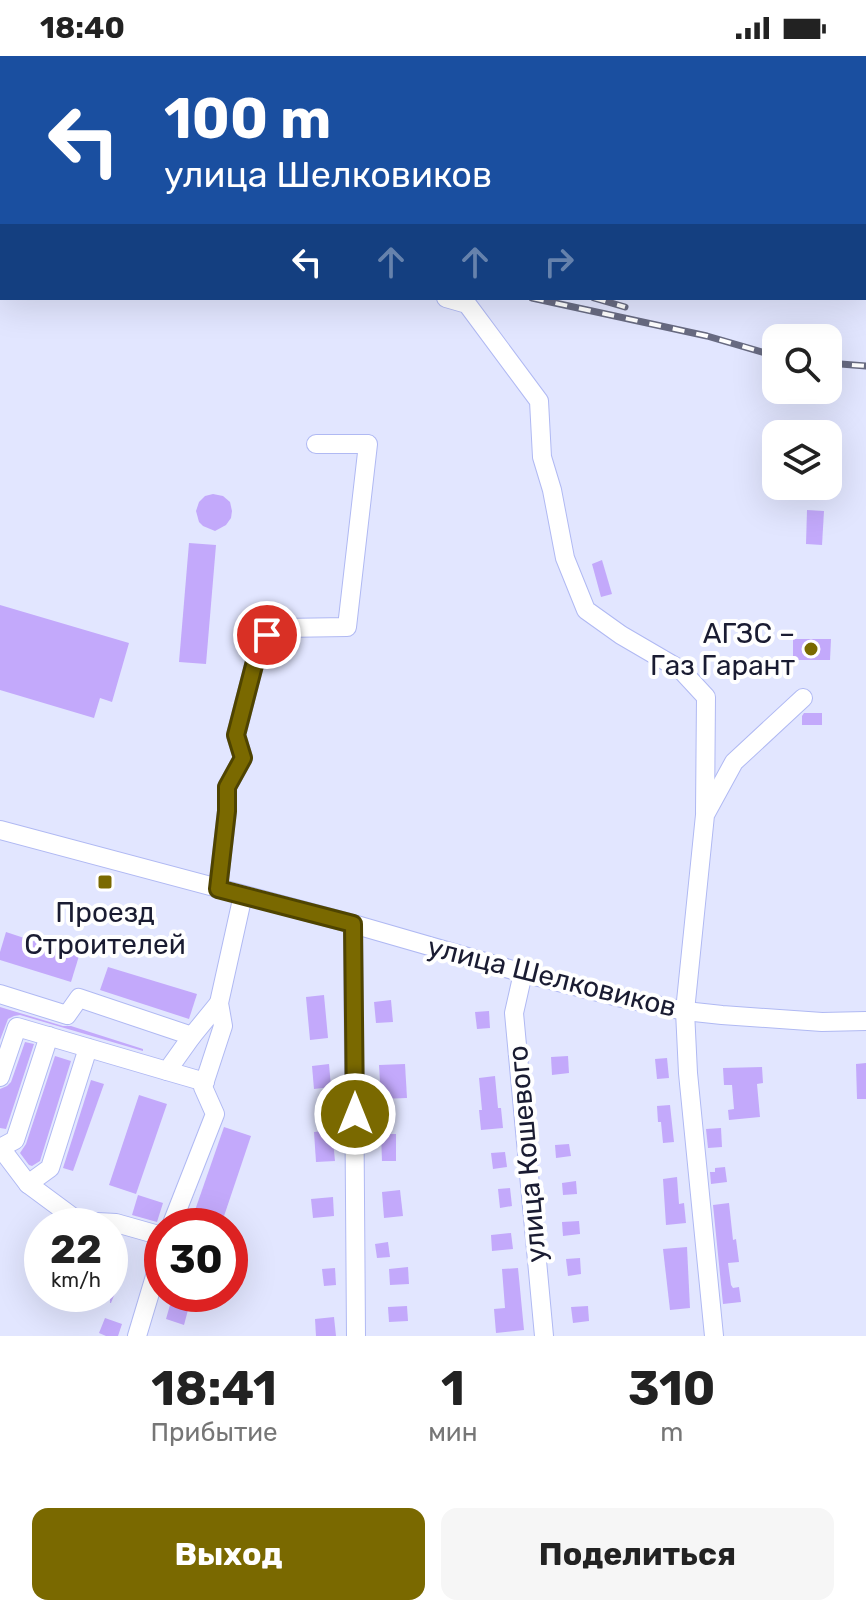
<!DOCTYPE html>
<html lang="ru">
<head>
<meta charset="utf-8">
<style>
	:root { --surface:#fff; --page:#f6f6f6; --text:#222; --muted:#767676; --accent:#7a6900 }
	body { margin:0; font-family:Rubik,sans-serif; background:var(--page); color:var(--text); height:100vh; display:flex; flex-direction:column; font-size:30px; white-space:nowrap }
	* { box-sizing:border-box; margin:0 }
	p { font-size:26px; color:var(--muted) }
	.icon { flex:none; width:44px; height:44px; fill:none; stroke:currentColor; stroke-width:2; stroke-linecap:round; stroke-linejoin:round }
	.map { position:relative; height:1280px; overflow:hidden }
	.drawer { display:flex; flex-direction:column; background:var(--surface); flex:1 }
	.drawer>* { flex:none }
	.banner { position:absolute; left:0px; top:0px; width:866px; height:244px; box-shadow:0 8px 32px #0002; background:#1a4fa0; color:#fff; overflow:hidden }
	.tools { position:absolute; left:762px; top:268px; display:grid; gap:16px }
	.tools a { display:grid; place-items:center; width:80px; height:80px; border-radius:16px; background:var(--surface); box-shadow:0 8px 32px #0002; font-size:40px }
	.speed { position:absolute; left:24px; top:1152px; display:flex; gap:16px; font-size:40px; font-weight:700; text-align:center }
	.speed>* { display:grid; place-content:center; width:104px; height:104px; border-radius:50%; background:var(--surface); box-shadow:0 8px 32px #0002; line-height:1 }
	.speed small { font-size:20px; font-weight:400 }
	.speed .limit { border:12px solid #d22; background:#fff; color:#111 }
	.pin { position:absolute; display:grid; place-items:center; width:68px; height:68px; color:#fff; margin:-34px; border:4px solid #fff; border-radius:50%; box-shadow:0 2px 8px #0007 }
	.me { position:absolute; width:88px; margin:-44px; rotate:0deg; stroke-linejoin:round; filter:drop-shadow(0 0 6px #0008) }
	.turn { display:flex; align-items:center; gap:28px; height:168px; padding:0 32px; font-size:36px }
	.turn .icon { width:104px; height:104px; stroke-width:2.5 }
	.turn b { display:block; font-size:56px; line-height:68px }
	.lanes { display:flex; align-items:center; height:76px; padding:0 32px; background:#0003; justify-content:center; gap:40px; direction:ltr }
	.lanes .off { opacity:.35 }
	.eta { display:flex; justify-content:space-evenly; align-items:center; height:136px; text-align:center }
	.eta b { font-size:48px; font-weight:700; line-height:56px }
	.primary-button { display:flex; gap:16px; margin-top:auto; padding:16px 32px }
	.primary-button a { flex:1; height:92px; border-radius:16px; background:var(--accent); color:#fff; font-size:32px; font-weight:700; line-height:92px; text-align:center }
	.primary-button a+a { background:var(--page); color:var(--text) }
	.status { display:flex; justify-content:space-between; align-items:center; height:56px; padding:0 40px; background:var(--surface); direction:ltr }
	.status svg { height:22px; fill:currentColor }
	.map>svg:first-child { display:block }
</style>
</head>
<body>
<div class="status"><b>18:40</b><svg viewBox="0 0 49 12"><path d="M0 12V9h3v3zM5 12V6h3v6zM10 12V3h3v9zM15 12V0h3v12zM26 1h20v11H26zM47 4h2v5h-2z"/></svg></div>
<div class="map">
<svg width="866" height="1280" viewBox="0 0 866 1280">
	<rect width="100%" height="100%" fill="#e2e6ff"/>
	<polygon fill="#e2ca4c" points="81,0 267,0 266,2 82,2"/>
	<g fill="#c3a9fb">
		<polygon points="213,438 223,440 230,446 232,455 231,462 226,469 215,475 203,470 199,466 196,455 199,446 205,440"/>
		<polygon points="807,454 824,455 822,489 806,488"/>
		<polygon points="189,487 216,489 206,608 179,606"/>
		<polygon points="602,504 612,538 601,541 592,508"/>
		<polygon points="0,549 129,587 112,646 100,642 94,662 0,634"/>
		<polygon points="793,583 831,583 830,604 793,604"/>
		<polygon points="804,657 822,657 822,669 802,669 802,660"/>
		<polygon points="6,876 79,900 71,926 0,904 0,896"/>
		<polygon points="108,911 197,938 189,963 100,934"/>
		<polygon points="324,939 328,982 310,984 306,941"/>
		<polygon points="391,944 393,966 376,967 374,946"/>
		<polygon points="0,951 63,970 71,970 143,993 143,995 20,959 14,960 8,963 0,984"/>
		<polygon points="489,955 490,972 477,973 475,956"/>
		<polygon points="25,986 34,988 6,1073 0,1072 0,1033 7,1030 11,1026"/>
		<polygon points="55,1000 71,1005 40,1105 32,1110 29,1109 20,1097 26,1088"/>
		<polygon points="568,1000 569,1017 552,1019 551,1001"/>
		<polygon points="667,1002 669,1022 657,1023 655,1003"/>
		<polygon points="866,1007 866,1043 857,1043 856,1008"/>
		<polygon points="329,1008 331,1031 314,1033 312,1010"/>
		<polygon points="405,1008 407,1042 381,1043 379,1009"/>
		<polygon points="762,1011 763,1027 757,1028 760,1061 729,1064 728,1054 734,1053 732,1029 724,1029 723,1012"/>
		<polygon points="495,1020 498,1052 501,1052 503,1072 481,1074 479,1054 482,1054 479,1022"/>
		<polygon points="91,1024 104,1028 73,1115 63,1112"/>
		<polygon points="139,1039 167,1048 136,1138 109,1129"/>
		<polygon points="670,1049 674,1086 663,1087 661,1066 658,1066 657,1050"/>
		<polygon points="224,1071 251,1080 221,1169 193,1160"/>
		<polygon points="721,1072 722,1091 708,1092 706,1073"/>
		<polygon points="332,1074 335,1105 316,1106 314,1076"/>
		<polygon points="381,1078 396,1078 396,1105 382,1105"/>
		<polygon points="569,1088 571,1100 556,1102 555,1089"/>
		<polygon points="505,1096 507,1111 493,1113 491,1097"/>
		<polygon points="725,1111 727,1126 711,1128 710,1116 715,1116 715,1112"/>
		<polygon points="677,1121 679,1148 684,1147 686,1167 666,1169 663,1123"/>
		<polygon points="576,1125 577,1138 563,1139 562,1127"/>
		<polygon points="510,1132 512,1150 500,1152 498,1133"/>
		<polygon points="400,1134 403,1160 384,1162 382,1136"/>
		<polygon points="138,1139 163,1147 157,1166 132,1159"/>
		<polygon points="333,1141 334,1160 313,1162 311,1143"/>
		<polygon points="729,1147 733,1184 736,1183 739,1206 728,1207 731,1229 733,1232 739,1231 741,1246 723,1248 713,1149"/>
		<polygon points="579,1165 580,1178 563,1180 562,1166"/>
		<polygon points="511,1177 513,1193 492,1195 491,1179"/>
		<polygon points="388,1186 390,1201 377,1202 375,1188"/>
		<polygon points="687,1191 690,1252 670,1254 663,1193"/>
		<polygon points="580,1202 581,1218 568,1220 566,1203"/>
		<polygon points="408,1211 409,1228 390,1229 389,1213"/>
		<polygon points="110,1212 123,1217 111,1247 110,1247"/>
		<polygon points="335,1212 336,1229 324,1230 322,1213"/>
		<polygon points="518,1212 524,1274 496,1277 494,1253 505,1252 502,1213"/>
		<polygon points="170,1249 188,1254 184,1269 166,1263"/>
		<polygon points="407,1250 408,1265 389,1266 388,1251"/>
		<polygon points="588,1250 589,1265 573,1267 571,1251"/>
		<polygon points="334,1261 336,1280 316,1280 315,1263"/>
		<polygon points="105,1262 122,1268 118,1280 106,1280 99,1277"/>
	</g>
	<g fill="none" stroke-linecap="round" stroke-linejoin="round">
		<defs>
			<g id="minor">
				<polyline points="531,2 536,0"/>
				<polyline points="446,242 467,248 539,345 542,401 552,434 565,502 586,554 621,579 681,614 706,641 705,756"/>
				<polyline points="0,774 353,868 523,917 622,942 685,955 722,959 822,966 866,965"/>
				<polyline points="218,833 227,755 227,731 243,702 236,679 259,590 267,579 282,572 347,571 368,388 316,388"/>
				<polyline points="353,868 356,1280"/>
				<polyline points="523,917 514,957 544,1280"/>
				<polyline points="0,938 67,959 79,942 192,980 219,947"/>
				<polyline points="167,1015 205,1026"/>
				<polyline points="0,1021 17,971 167,1015 192,980"/>
				<polyline points="0,1091 28,1128 78,1165 116,1167 162,1180"/>
				<polyline points="0,1092 15,1084 49,980"/>
				<polyline points="28,1128 50,1112 88,992"/>
				<polyline points="171,1170 215,1058 203,1031 223,970 219,947 243,839"/>
				<polyline points="137,1280 162,1197"/>
				<polyline points="714,1280 688,1017 685,955 705,759 734,706 803,642"/>
			</g>
		</defs>
		<use href="#minor" stroke="#b0b9f3" stroke-width="20"/>
		<use href="#minor" stroke="#fff" stroke-width="18"/>
		<defs>
			<g id="rail">
				<polyline points="0,144 2,144"/>
				<polyline points="864,213 866,213"/>
				<polyline points="532,242 707,280 776,300"/>
				<polyline points="594,242 625,251"/>
				<polyline points="828,307 866,310"/>
			</g>
		</defs>
		<use href="#rail" stroke="#686b82" stroke-width="7"/>
		<use href="#rail" stroke="#fff" stroke-width="4" stroke-dasharray="12" stroke-linecap="butt"/>
	</g>
	<g fill="none" stroke-linecap="round" stroke-linejoin="round">
		<defs>
			<polyline id="route" points="267,579 259,590 236,679 243,702 227,731 227,755 218,833 353,868 355,1058"/>
		</defs>
		<use href="#route" stroke="#4f4400" stroke-width="20"/>
		<use href="#route" stroke="#7a6900" stroke-width="14"/>
	</g>
	<g fill="#7a6900" stroke="#fff" stroke-width="3">
		<circle cx="811" cy="593" r="8"/>
		<rect x="97" y="818" width="16" height="16" rx="4"/>
	</g>
	<g text-anchor="middle" dominant-baseline="central" stroke-width="8" stroke-linejoin="round" paint-order="stroke">
		<g font-size="28" fill="#1a1c32" stroke="#fff" text-anchor="end">
			<text x="795" y="577">АГЗС –<tspan x="795" dy="32">Газ Гарант</tspan></text>
			<text x="105" y="856" text-anchor="middle">Проезд<tspan x="105" dy="32">Строителей</tspan></text>
		</g>
		<g font-size="28" fill="#1a1c32" stroke="#fff">
			<text transform="translate(552 921) rotate(14)">улица Шелковиков</text>
			<text transform="translate(527 1098) rotate(-95)">улица Кошевого</text>
		</g>
	</g>
</svg>
<div class="tools">
<a><svg class="icon" aria-label="search" viewBox="0 0 24 24"><circle cx="10" cy="10" r="6"/><path d="M15 15l6 6"/></svg></a>
<a><svg class="icon" aria-label="layers" viewBox="0 0 24 24"><path d="M12 4l9 5-9 5-9-5zM3 14l9 5 9-5"/></svg></a>
</div>
<div class="speed"><div>22<small>km/h</small></div><div class="limit">30</div></div>
<div class="pin" style="left:267px;top:579px;background:#d93025"><svg class="icon" aria-label="arrive" viewBox="0 0 24 24"><path d="M6 21V4h12l-3 4 3 4H6"/></svg></div>
<svg class="me" style="left:355px;top:1058px" viewBox="-20 -20 40 40"><circle r="17" fill="#7a6900" stroke="#fff" stroke-width="3"/><path d="M0-11L8 9 0 5-8 9z" fill="#fff"/></svg>
<div class="banner">
<div class="turn"><svg class="icon" aria-label="left" viewBox="0 0 24 24"><path d="M17 20v-9H6M10 6l-5 5 5 5"/></svg><div><b>100 m</b>улица Шелковиков</div></div>
<div class="lanes"><svg class="icon" aria-label="left" viewBox="0 0 24 24"><path d="M17 20v-9H6M10 6l-5 5 5 5"/></svg><svg class="icon off" aria-label="ahead" viewBox="0 0 24 24"><path d="M12 20V5M6 11l6-6 6 6"/></svg><svg class="icon off" aria-label="ahead" viewBox="0 0 24 24"><path d="M12 20V5M6 11l6-6 6 6"/></svg><svg class="icon off" aria-label="right" viewBox="0 0 24 24"><path d="M7 20v-9h11M14 6l5 5-5 5"/></svg></div>
</div>
</div>
<section class="drawer">
<div class="eta">
<div><b>18:41</b><p>Прибытие</p></div>
<div><b>1</b><p>мин</p></div>
<div><b>310</b><p>m</p></div>
</div>
<div class="primary-button"><a>Выход</a><a>Поделиться</a></div>
</section>
</body>
</html>
